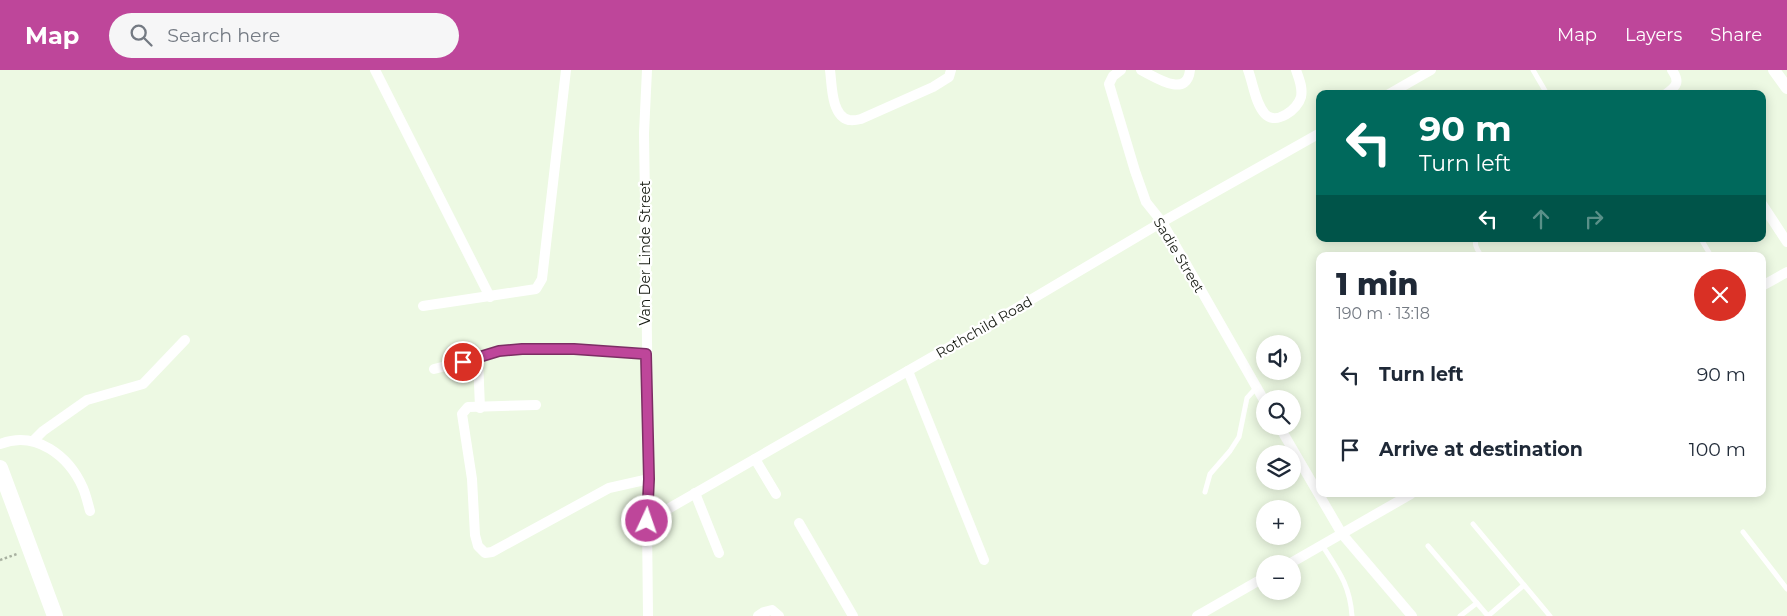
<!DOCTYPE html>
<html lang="en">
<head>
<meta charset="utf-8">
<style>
	:root { --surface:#fff; --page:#f6f6f7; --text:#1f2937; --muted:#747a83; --accent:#be469a }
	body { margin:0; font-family:Montserrat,sans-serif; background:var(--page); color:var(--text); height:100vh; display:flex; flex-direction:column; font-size:19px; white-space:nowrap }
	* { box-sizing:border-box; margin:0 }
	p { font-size:16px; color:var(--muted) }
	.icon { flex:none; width:28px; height:28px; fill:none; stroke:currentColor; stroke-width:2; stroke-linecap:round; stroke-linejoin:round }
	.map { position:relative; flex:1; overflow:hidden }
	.drawer { position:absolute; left:1316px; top:182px; width:450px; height:245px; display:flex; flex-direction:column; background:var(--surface); border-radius:10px; box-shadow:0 2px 12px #0003 }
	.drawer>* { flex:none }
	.guide { position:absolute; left:1316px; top:20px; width:450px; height:152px; border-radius:10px; box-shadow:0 2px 12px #0003; background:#00695c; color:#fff; overflow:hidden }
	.controls { position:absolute; left:1256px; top:265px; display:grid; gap:10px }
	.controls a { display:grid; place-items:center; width:45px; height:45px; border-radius:50%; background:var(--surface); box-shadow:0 2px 12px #0003; font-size:25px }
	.pin { position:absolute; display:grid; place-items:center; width:42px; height:42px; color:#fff; margin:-21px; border:2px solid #fff; border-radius:50%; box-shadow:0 1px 5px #0007 }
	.me { position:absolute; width:55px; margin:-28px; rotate:3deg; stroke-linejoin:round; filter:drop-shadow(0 0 4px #0008) }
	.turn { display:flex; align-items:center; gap:18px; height:105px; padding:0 20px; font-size:22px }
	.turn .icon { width:65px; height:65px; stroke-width:2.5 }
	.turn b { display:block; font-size:35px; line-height:42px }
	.lanes { display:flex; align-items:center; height:48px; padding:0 20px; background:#0003; justify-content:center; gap:25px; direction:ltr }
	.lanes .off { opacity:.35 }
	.round { display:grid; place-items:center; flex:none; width:52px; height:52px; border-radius:26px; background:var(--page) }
	.summary { display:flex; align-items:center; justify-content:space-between; height:85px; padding:0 20px }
	h1 { font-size:30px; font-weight:800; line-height:38px }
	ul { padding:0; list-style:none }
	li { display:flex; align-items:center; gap:15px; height:75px; padding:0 20px }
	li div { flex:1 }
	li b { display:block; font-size:19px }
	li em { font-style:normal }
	header { display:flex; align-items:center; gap:30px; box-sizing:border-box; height:70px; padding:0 25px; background:var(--accent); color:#fff }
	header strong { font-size:24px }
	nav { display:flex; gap:28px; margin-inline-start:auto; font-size:18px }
	.search { width:350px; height:45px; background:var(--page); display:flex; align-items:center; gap:12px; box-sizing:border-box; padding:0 18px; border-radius:28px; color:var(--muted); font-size:19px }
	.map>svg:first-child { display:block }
</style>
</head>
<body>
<header>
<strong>Map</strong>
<div class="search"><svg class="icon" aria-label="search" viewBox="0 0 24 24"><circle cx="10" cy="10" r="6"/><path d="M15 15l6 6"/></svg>Search here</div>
<nav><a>Map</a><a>Layers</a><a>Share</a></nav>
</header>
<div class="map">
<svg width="1787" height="546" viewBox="0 0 1787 546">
	<rect width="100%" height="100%" fill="#edf9e3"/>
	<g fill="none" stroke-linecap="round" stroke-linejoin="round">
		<polyline stroke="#a8b1a0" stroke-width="2.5" stroke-dasharray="2.5 2.5" stroke-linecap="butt" points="0,490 17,484"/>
		<g stroke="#fff" stroke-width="5">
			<polyline points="1533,0 1547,24"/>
			<path d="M1476 169C1474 176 1478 180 1481 186"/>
			<polyline points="1701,169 1711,186"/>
			<polyline points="1205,422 1210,404 1230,381 1239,367 1247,328 1256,318"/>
			<polyline points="1473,454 1550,546"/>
			<polyline points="1743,462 1787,519"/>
			<path d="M1322 475C1338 500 1350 515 1352 546"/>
			<polyline points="1428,476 1488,546"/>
			<polyline points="1460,546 1477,533"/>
			<polyline points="1488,546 1524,515"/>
		</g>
		<g stroke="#fff" stroke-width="10">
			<polyline points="375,0 490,227"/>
			<polyline points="647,0 644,63 649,409 647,451 648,546"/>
			<path d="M830 0C832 14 831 46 849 50 853 51 857 50 861 49L933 17 949 7 951 0"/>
			<polyline points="1121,0 1113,6 1109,14 1135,101 1146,132 1162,152 1265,332"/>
			<path d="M1141 0C1155 7 1187 29 1190 0"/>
			<path d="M1248 0C1253 13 1255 33 1265 44 1276 56 1298 39 1301 27 1303 17 1299 9 1296 0"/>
			<polyline points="1389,24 1431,0"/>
			<path d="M1666 24C1677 16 1680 12 1672 0"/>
			<polyline points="1762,134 1787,172"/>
			<polyline points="1762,216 1787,202"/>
			<polyline points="423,236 536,219 542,209 566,0"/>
			<polyline points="478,288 480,338"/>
			<polyline points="434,299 478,288 499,281 522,279 574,279 646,283"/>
			<polyline points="908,301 984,490"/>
			<polyline points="536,335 468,337 462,344 472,409 475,465 478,476 485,483 492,482 609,418 649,409"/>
			<polyline points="1279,356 1342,464 1412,546"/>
			<polyline points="33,371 43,361 87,330 143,314 185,270"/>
			<path d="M0 374C36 360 69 386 83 418 86 425 88 434 90 441"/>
			<polyline points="755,389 776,424"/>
			<polyline points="695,423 719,483"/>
			<polyline points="647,451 1005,245 1162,152 1320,63"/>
			<polyline points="799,453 853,546"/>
			<polyline points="1289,494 1411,424"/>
			<polyline points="758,546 764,542 772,540 779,546"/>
			<polyline points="1197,546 1265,507"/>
		</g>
		<polyline stroke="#fff" stroke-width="12" points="1774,0 1787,18"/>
		<polyline stroke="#fff" stroke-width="16" points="0,398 55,546"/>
	</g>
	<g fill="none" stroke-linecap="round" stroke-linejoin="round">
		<defs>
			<polyline id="route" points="463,292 499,281 522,279 574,279 646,284 649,409 647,451"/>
		</defs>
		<use href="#route" stroke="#7c2e64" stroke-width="12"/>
		<use href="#route" stroke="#be469a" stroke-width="9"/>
	</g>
	<g text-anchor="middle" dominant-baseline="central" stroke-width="4.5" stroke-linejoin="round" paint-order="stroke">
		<g font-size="14" fill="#151911" stroke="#fff">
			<text transform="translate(645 183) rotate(-90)">Van Der Linde Street</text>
			<text transform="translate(1179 185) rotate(59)">Sadie Street</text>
			<text transform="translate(984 257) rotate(-30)">Rothchild Road</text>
		</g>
	</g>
</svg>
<div class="controls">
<a><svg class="icon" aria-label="sound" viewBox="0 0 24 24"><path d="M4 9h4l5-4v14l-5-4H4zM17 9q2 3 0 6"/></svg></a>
<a><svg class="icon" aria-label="search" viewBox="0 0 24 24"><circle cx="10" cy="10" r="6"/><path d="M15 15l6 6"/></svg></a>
<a><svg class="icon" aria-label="layers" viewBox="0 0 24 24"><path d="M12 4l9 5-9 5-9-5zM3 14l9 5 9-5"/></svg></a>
<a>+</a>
<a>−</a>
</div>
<div class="pin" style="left:463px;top:292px;background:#d93025"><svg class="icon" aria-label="arrive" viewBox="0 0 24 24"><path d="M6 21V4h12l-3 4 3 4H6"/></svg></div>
<svg class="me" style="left:647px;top:451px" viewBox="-20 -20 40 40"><circle r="17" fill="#be469a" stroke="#fff" stroke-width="3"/><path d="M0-11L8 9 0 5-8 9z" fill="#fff"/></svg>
<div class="guide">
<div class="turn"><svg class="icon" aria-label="left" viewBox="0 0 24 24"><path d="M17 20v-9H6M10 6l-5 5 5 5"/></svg><div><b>90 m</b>Turn left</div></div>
<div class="lanes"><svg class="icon" aria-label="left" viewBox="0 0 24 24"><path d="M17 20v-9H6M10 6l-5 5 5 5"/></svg><svg class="icon off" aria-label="ahead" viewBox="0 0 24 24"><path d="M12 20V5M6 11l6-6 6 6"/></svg><svg class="icon off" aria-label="right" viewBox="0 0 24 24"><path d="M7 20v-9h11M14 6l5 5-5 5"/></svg></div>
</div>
<section class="drawer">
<div class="summary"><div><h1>1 min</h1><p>190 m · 13:18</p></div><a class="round" style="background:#d93025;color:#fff"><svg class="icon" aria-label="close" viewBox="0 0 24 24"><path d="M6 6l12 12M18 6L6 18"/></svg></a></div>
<ul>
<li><svg class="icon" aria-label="left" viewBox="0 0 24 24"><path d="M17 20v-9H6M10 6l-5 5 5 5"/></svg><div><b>Turn left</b></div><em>90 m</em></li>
<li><svg class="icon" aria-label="arrive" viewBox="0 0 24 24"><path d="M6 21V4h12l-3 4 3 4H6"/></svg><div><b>Arrive at destination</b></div><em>100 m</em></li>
</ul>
</section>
</div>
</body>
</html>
